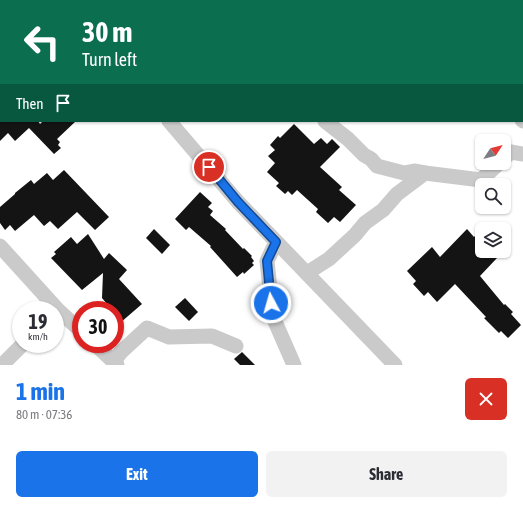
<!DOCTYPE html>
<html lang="en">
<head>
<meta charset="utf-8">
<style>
	:root { --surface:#fff; --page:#f2f2f3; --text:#2b2b33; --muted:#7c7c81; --accent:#1a73e8 }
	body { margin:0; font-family:"Asap Condensed",sans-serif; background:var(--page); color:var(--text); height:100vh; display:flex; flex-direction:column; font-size:15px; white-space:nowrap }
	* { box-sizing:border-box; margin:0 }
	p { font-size:13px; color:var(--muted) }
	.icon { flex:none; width:22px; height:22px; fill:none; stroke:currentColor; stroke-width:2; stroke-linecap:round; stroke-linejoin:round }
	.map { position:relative; height:365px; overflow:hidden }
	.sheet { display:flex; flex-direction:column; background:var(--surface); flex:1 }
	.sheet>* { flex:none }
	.top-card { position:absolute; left:0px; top:0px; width:523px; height:122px; box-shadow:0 1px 3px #0004; background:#0b6e4f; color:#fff; overflow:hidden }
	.needle { width:26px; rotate:54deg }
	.buttons { position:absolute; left:475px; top:134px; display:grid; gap:8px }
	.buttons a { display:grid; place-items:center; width:36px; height:36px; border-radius:6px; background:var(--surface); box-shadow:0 1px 3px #0004; font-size:20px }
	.speed { position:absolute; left:12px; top:301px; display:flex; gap:8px; font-size:20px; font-weight:700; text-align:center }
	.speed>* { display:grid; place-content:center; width:52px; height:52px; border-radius:50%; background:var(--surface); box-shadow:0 1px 3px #0004; line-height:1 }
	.speed small { font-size:10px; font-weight:400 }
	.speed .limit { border:6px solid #d22; background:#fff; color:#111 }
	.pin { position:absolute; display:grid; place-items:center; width:34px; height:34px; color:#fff; margin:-17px; border:2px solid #fff; border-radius:50%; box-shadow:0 1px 4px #0007 }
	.me { position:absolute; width:44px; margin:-22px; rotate:354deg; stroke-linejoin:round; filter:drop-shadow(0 0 3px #0008) }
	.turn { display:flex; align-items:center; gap:14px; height:84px; padding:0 16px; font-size:18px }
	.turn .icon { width:52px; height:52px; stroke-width:2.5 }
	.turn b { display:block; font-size:28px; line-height:34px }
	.then { display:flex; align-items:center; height:38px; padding:0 16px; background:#0003; gap:8px; font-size:15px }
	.round { display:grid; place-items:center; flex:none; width:42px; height:42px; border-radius:6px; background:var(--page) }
	.summary { display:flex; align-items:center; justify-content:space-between; height:68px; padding:0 16px }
	h1 { font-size:24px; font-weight:700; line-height:30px; color:var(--accent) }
	.primary-button { display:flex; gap:8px; margin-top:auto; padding:8px 16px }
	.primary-button a { flex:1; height:46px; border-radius:6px; background:var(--accent); color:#fff; font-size:16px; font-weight:700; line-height:46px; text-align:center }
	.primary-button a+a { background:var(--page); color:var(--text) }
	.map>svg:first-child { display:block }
</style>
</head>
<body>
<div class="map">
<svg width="523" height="365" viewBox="0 0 523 365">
	<rect width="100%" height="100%" fill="#fff"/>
	<g fill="#141414">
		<polygon points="0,121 38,121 40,124 43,121 76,121 57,139 60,142 58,145 61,148 54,154 29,128 15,141 8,133 0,141"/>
		<polygon points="294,124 314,144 321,138 327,144 332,139 340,147 320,167 342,187 339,190 356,205 340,222 334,217 328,223 316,212 318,209 297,190 292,195 288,191 285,194 276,186 279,183 267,172 275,163 268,156 275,150 270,145 278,136 280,138"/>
		<polygon points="64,170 109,217 95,230 77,212 58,229 50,221 44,226 34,215 15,231 10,225 5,230 0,223 0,207 15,194 15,193 31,180 34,184 47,173 53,180"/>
		<polygon points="200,192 212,203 208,207 213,211 210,215 226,229 225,230 243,249 244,248 252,256 251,257 254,261 252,263 254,265 244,274 243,272 237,277 210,247 211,246 189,227 186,230 175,219"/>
		<polygon points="154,229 170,245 162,254 146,238"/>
		<polygon points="467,229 474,237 482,229 482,251 490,251 497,258 480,276 504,305 505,304 513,312 511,314 521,325 508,338 501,331 499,333 484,318 486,317 455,284 437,302 428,292 424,296 413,284 416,281 407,271 432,247 440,257"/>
		<polygon points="88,234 104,259 109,253 127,270 119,279 142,304 120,323 115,318 115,310 112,310 102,298 103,273 82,290 51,258 56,254 54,252 71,237 77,244"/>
		<polygon points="185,298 198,312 189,321 175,307"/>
		<polygon points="242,352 255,365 240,365 234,359"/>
	</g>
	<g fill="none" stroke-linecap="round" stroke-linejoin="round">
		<g stroke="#cacaca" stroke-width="15">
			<polyline points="53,0 54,1"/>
			<polyline points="442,0 444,1"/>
			<polyline points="75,1 76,0"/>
			<polyline points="409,1 411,0"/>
			<polyline points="507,1 508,0"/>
			<polyline points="0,79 1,78"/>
			<polyline points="522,120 523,121"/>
			<polyline points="169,121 238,202 395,365"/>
			<polyline points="325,121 348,139 364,155 371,159 377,166 404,173 414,171 425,173 481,180 499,163"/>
			<polyline points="504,158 511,152 523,154"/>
			<polyline points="276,242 267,261 273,317 294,365"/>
			<polyline points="0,246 58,310 81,331"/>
			<polyline points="307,273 329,259 355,235 365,223 383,210 397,194 425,173"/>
			<polyline points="95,344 117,365"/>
			<polyline points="113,362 121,352 147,328 169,337 212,336 236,346"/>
			<polyline points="2,365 23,344"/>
		</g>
	</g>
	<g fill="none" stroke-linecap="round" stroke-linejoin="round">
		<defs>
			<polyline id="route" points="209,167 238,202 276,242 267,261 271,303"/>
		</defs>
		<use href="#route" stroke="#114b97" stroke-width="10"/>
		<use href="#route" stroke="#1a73e8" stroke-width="7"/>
	</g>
</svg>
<div class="buttons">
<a><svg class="needle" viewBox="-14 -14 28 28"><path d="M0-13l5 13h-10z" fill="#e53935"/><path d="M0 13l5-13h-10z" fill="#7c7c81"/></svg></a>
<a><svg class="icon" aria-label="search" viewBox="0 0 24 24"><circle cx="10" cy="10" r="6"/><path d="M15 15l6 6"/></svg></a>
<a><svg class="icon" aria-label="layers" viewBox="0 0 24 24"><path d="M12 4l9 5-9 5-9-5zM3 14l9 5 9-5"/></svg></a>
</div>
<div class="speed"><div>19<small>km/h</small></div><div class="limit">30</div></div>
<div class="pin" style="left:209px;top:167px;background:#d93025"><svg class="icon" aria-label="arrive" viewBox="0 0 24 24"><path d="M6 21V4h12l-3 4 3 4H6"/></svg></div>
<svg class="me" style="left:271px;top:303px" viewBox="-20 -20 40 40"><circle r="17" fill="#1a73e8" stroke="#fff" stroke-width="3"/><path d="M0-11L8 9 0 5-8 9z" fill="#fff"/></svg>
<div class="top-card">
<div class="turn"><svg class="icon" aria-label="left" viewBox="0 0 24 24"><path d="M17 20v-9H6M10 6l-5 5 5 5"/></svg><div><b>30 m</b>Turn left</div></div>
<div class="then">Then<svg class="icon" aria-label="arrive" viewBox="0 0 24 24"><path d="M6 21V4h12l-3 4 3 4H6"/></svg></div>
</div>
</div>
<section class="sheet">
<div class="summary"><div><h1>1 min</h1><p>80 m · 07:36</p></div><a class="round" style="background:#d93025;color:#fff"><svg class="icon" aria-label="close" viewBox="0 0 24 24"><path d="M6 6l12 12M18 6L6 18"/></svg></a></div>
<div class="primary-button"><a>Exit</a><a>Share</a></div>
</section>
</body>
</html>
